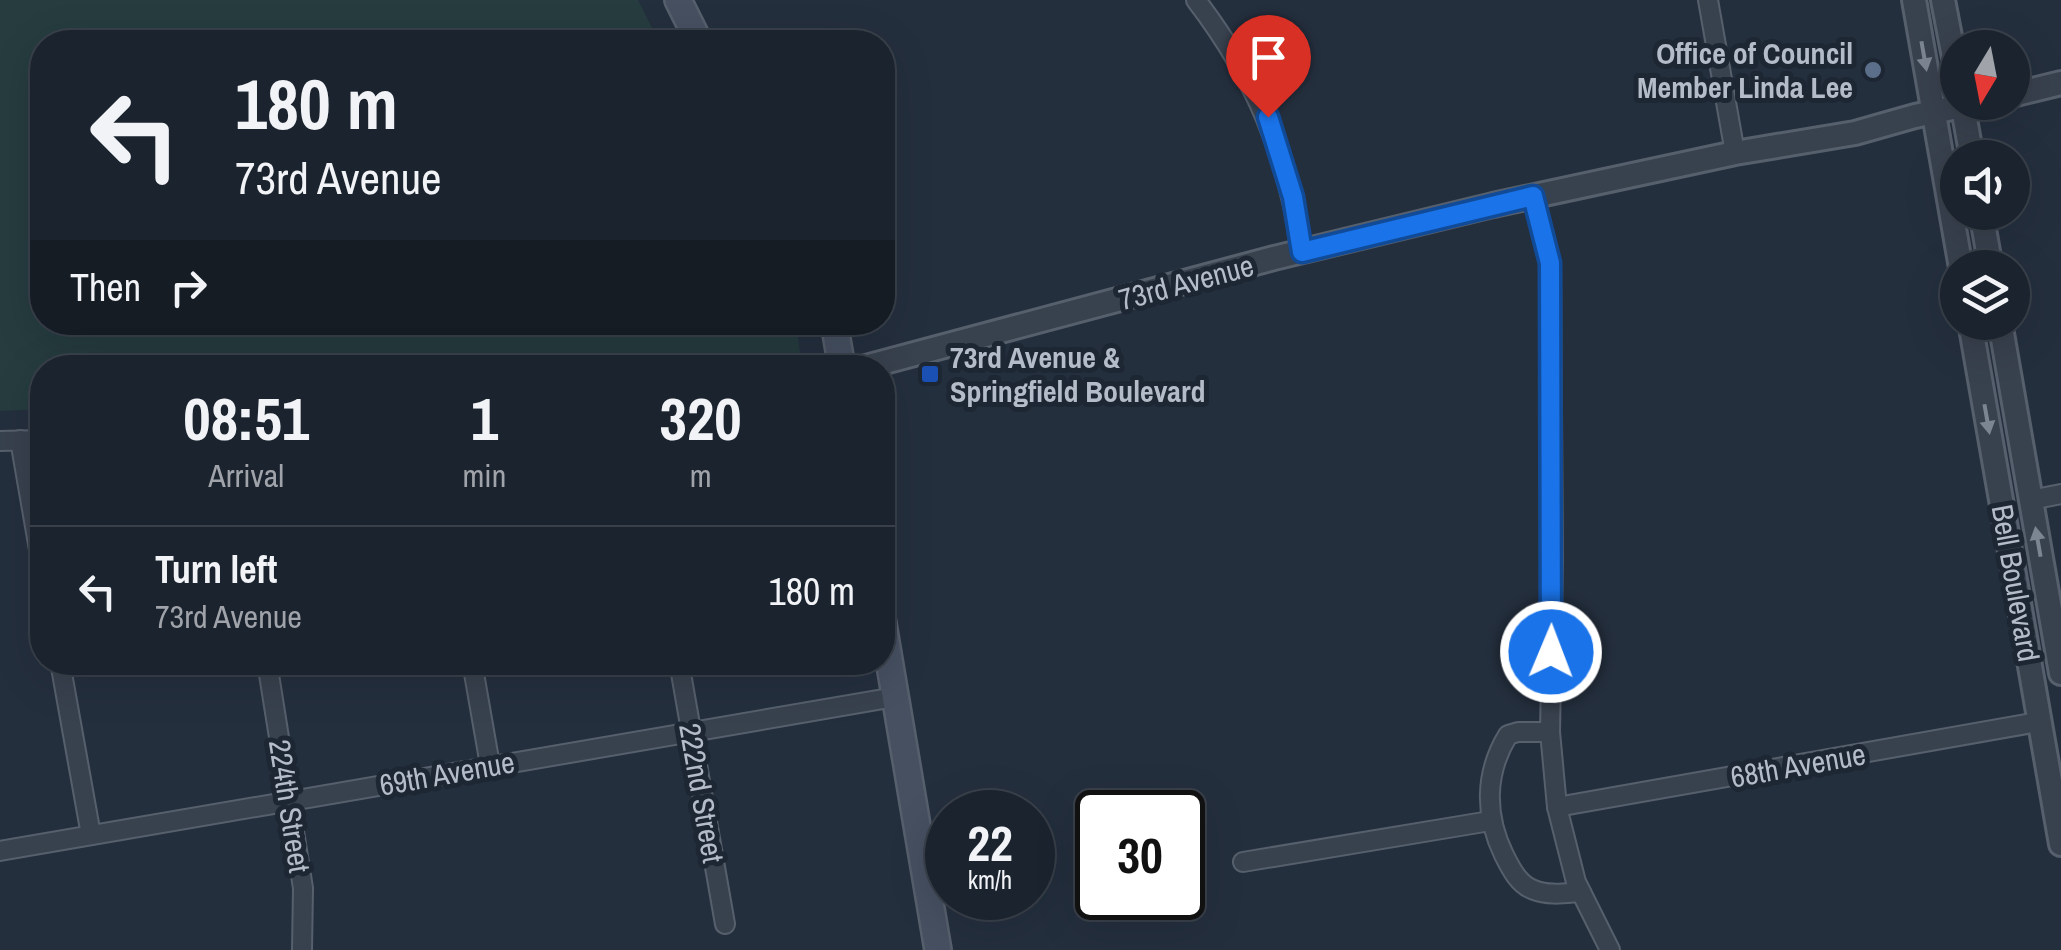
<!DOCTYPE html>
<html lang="en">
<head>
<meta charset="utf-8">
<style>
	:root { --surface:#1b232e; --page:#242b36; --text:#f1f3f6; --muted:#a0a4aa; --line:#39404a }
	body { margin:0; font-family:"Archivo Narrow",sans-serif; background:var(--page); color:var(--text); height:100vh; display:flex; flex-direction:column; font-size:38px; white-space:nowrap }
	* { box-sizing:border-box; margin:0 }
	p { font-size:32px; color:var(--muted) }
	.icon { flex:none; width:55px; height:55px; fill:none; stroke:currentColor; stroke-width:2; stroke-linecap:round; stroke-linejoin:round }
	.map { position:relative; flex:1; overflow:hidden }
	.sheet { position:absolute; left:30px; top:355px; width:865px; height:320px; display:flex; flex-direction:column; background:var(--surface); border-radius:40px; box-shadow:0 10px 40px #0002,0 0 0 2px var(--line) }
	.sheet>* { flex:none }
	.guide { position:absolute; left:30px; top:30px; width:865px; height:305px; border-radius:40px; box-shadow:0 10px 40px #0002,0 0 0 2px var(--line); background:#1b232e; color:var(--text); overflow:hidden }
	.needle { width:65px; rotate:190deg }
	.buttons { position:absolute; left:1940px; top:30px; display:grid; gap:20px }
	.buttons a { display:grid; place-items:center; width:90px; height:90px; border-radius:50%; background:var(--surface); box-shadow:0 10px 40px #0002,0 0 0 2px var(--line); font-size:50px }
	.speed { position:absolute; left:925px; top:790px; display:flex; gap:20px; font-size:50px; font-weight:700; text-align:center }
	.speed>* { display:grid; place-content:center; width:130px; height:130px; border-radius:50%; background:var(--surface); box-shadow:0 10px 40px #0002,0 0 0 2px var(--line); line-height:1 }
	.speed small { font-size:25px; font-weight:400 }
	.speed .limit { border:5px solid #111; border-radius:15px; background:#fff; color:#111 }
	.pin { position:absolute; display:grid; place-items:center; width:85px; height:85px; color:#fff; margin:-102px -42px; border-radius:50% 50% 50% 0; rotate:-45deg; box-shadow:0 0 10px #0007 }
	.pin .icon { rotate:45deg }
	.me { position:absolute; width:110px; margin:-55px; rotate:1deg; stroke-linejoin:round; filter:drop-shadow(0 0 8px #0008) }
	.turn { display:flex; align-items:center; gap:35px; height:210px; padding:0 40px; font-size:45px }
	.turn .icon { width:130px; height:130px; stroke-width:2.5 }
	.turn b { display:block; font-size:70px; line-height:85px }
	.then { display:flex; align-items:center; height:95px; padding:0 40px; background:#0003; gap:20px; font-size:38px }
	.eta { display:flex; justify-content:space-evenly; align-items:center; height:170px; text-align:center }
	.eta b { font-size:60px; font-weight:700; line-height:70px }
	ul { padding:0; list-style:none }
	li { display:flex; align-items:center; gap:30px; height:130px; padding:0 40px; border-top:2px solid var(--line) }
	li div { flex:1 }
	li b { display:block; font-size:38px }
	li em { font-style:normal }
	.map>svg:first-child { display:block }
</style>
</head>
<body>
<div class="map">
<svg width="2061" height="950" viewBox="0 0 2061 950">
	<rect width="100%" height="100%" fill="#242f3e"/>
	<polygon fill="#263c3f" points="0,0 638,0 659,42 42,42 42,322 796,323 801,360 690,368 42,368 42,409 0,411"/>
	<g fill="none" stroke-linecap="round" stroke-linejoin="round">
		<defs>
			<g id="minor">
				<path d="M1196 0C1257 80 1286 153 1302 252"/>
				<polyline points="1708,0 1735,153"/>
				<polyline points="1533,196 1551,263 1553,560 1550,732 1557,807 1576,882 1610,950"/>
				<polyline points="20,440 42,567"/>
				<polyline points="0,441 42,440"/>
				<polyline points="2031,500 2061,494"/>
				<polyline points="60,662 91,835"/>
				<polyline points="267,662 303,888 302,950"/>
				<polyline points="472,662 490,765"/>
				<polyline points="679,662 725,924"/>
				<path d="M1550 732H1518L1508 735C1484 774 1485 816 1504 855 1511 869 1519 885 1534 890 1549 896 1566 893 1581 892"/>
				<polyline points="1557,807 2038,722"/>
				<polyline points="0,851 895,697"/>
				<polyline points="1243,862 1490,821"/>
			</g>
			<g id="tertiary">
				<polyline points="1914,0 1961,268"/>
				<polyline points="1943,0 1958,78"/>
				<polyline points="2012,95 2061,83"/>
				<polyline points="1962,102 1972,158"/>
				<polyline points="1981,212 1991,268"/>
				<polyline points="1970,322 2061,844"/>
				<polyline points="2000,322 2061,673"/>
				<polyline points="862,368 1274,258 1493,205 1735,153 1855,133 1915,116 1980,102"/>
			</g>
			<g id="secondary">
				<polyline points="678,0 699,42"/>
				<polyline points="834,322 842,368"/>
				<polyline points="882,618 938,950"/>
			</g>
		</defs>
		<use href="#minor" stroke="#565f6c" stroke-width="22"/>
		<use href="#tertiary" stroke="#565f6c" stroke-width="28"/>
		<use href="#secondary" stroke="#565f6c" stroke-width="30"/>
		<use href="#minor" stroke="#38414e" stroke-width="18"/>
		<use href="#tertiary" stroke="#38414e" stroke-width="22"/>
		<use href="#secondary" stroke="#465061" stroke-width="25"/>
	</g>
	<defs><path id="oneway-solid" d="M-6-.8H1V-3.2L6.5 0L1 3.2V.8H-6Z" transform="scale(2.5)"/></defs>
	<g fill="#7c8592">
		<use href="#oneway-solid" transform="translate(1924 56) rotate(80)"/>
		<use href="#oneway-solid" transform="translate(1987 419) rotate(80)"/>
		<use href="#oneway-solid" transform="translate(2038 542) rotate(-100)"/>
	</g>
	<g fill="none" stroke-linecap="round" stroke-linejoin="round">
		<defs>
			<polyline id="route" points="1268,117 1293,197 1302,252 1533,196 1550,263 1551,652"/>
		</defs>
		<use href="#route" stroke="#114b97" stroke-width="25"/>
		<use href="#route" stroke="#1a73e8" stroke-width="18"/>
	</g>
	<circle fill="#5c6f8a" stroke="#1d2633" stroke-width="4" cx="1873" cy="70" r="10"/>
	<rect fill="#1a4fb4" stroke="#1d2633" stroke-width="4" x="920" y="364" width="20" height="20" rx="5"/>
	<g text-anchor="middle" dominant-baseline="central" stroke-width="10" stroke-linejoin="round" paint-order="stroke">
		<g font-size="30" font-weight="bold" fill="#b4bcc9" stroke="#1d2633" text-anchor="end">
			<text x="1853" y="53">Office of Council<tspan x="1853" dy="34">Member Linda Lee</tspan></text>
			<text x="950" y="357" text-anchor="start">73rd Avenue &amp;<tspan x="950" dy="34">Springfield Boulevard</tspan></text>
		</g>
		<g font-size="30" fill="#b4bcc9" stroke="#1d2633">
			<text transform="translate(1186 282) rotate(-15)">73rd Avenue</text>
			<text transform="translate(2016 583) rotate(80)">Bell Boulevard</text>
			<text transform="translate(1798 765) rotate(-10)">68th Avenue</text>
			<text transform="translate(447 773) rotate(-10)">69th Avenue</text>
			<text transform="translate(702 793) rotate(80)">222nd Street</text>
			<text transform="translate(290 806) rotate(81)">224th Street</text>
		</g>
	</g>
</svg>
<div class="buttons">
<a><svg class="needle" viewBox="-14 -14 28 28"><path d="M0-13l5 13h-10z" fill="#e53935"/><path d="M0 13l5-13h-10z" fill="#a0a4aa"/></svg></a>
<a><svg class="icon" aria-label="sound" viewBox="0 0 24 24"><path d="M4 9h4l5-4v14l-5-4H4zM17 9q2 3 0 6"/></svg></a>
<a><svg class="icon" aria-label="layers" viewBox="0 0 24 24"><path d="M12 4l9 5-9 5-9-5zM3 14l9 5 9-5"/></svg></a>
</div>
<div class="speed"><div>22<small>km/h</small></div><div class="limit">30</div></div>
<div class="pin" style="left:1268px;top:117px;background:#d93025"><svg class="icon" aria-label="arrive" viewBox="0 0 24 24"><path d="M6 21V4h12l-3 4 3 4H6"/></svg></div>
<svg class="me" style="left:1551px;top:652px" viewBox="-20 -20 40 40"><circle r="17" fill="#1a73e8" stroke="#fff" stroke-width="3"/><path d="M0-11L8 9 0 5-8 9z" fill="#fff"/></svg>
<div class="guide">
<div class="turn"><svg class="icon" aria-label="left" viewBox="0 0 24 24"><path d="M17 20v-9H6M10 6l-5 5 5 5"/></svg><div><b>180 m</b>73rd Avenue</div></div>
<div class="then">Then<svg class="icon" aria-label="right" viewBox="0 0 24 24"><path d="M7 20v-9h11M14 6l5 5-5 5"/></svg></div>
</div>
<section class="sheet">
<div class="eta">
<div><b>08:51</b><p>Arrival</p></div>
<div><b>1</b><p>min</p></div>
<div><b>320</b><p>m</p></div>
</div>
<ul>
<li><svg class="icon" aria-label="left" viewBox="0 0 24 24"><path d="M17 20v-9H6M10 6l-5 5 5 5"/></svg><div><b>Turn left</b><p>73rd Avenue</p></div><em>180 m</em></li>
</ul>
</section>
</div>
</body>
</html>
